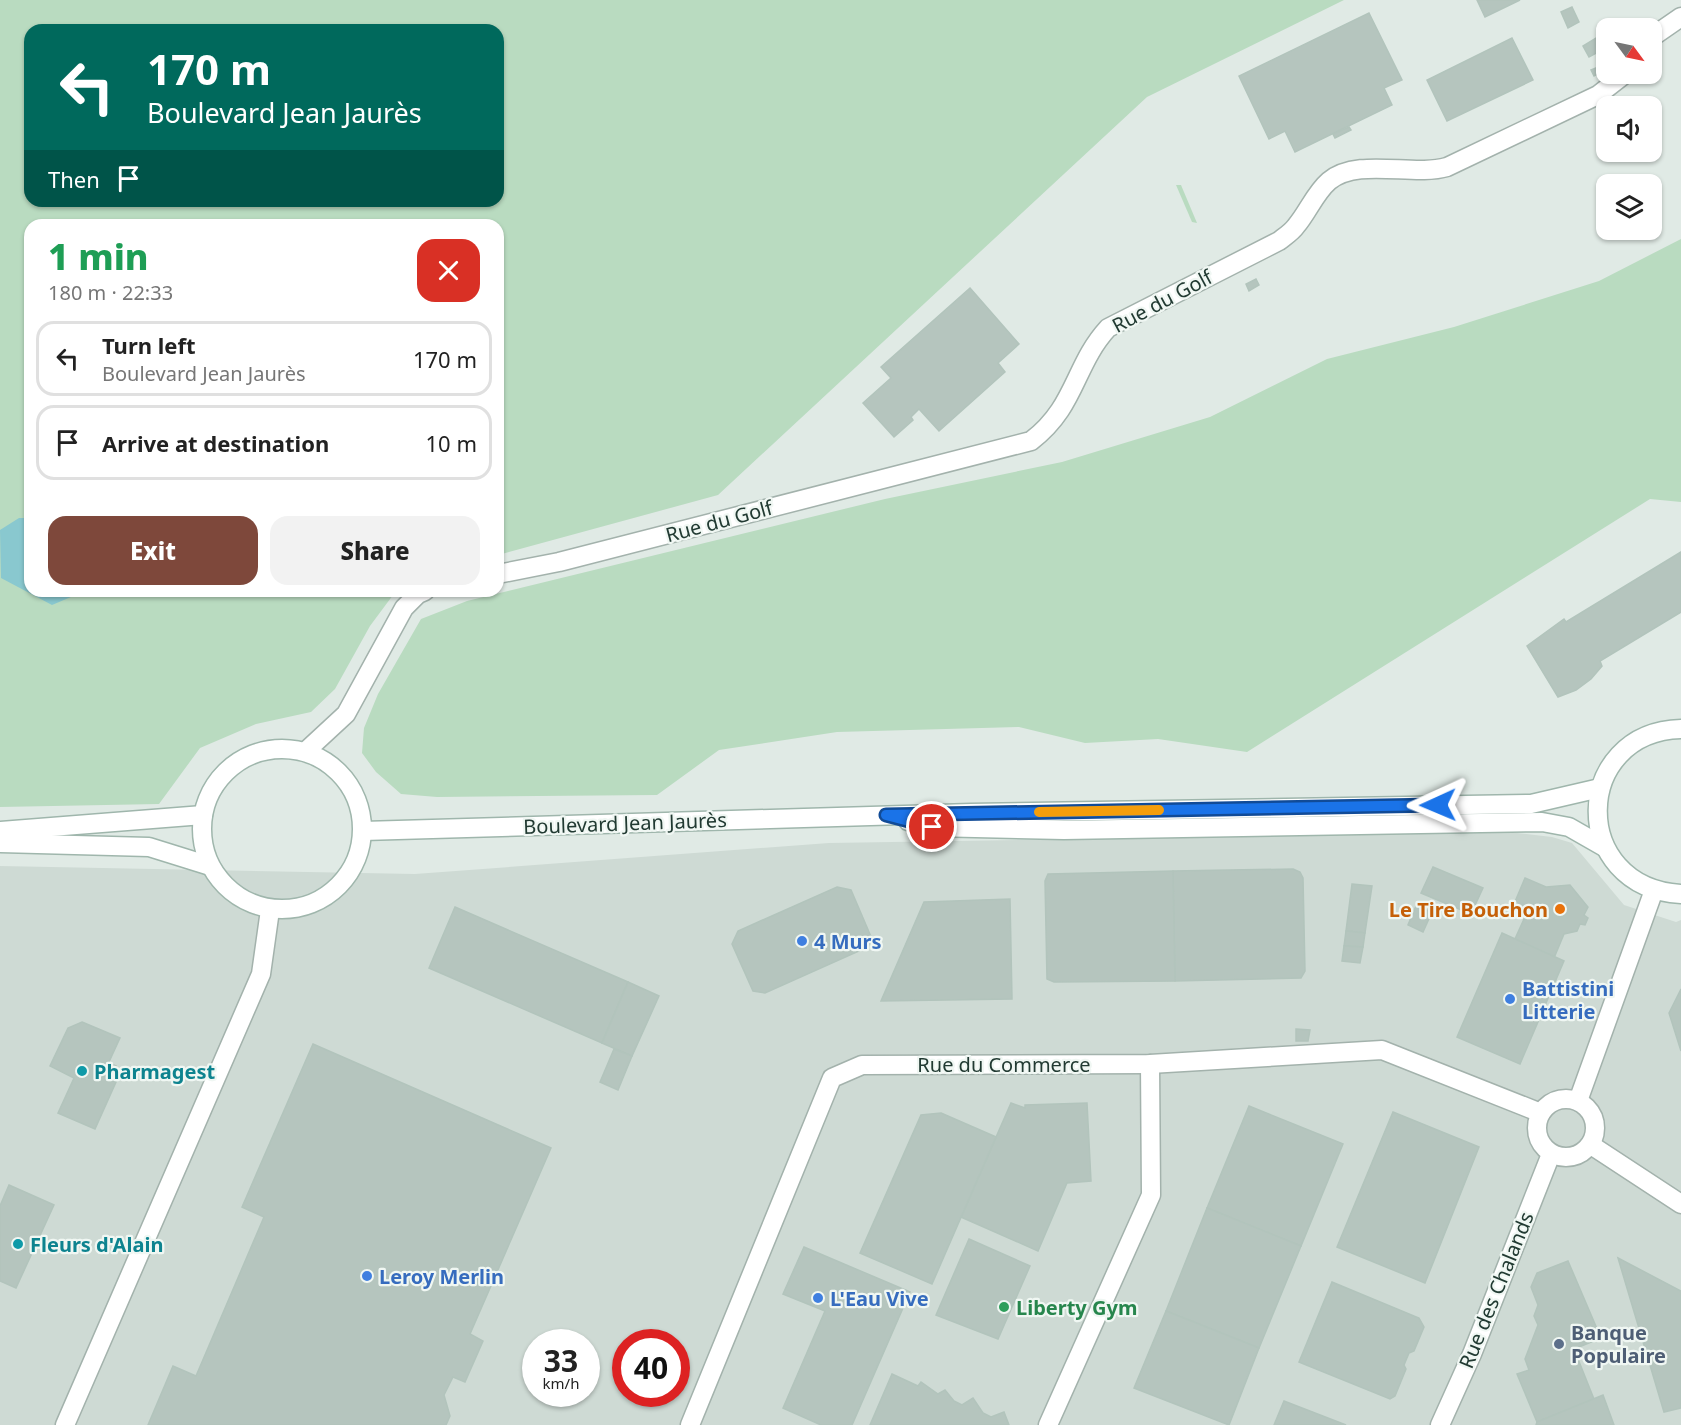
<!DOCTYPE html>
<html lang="en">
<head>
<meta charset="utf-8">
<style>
	:root { --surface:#fff; --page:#f2f2f2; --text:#222; --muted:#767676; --line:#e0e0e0; --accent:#7e483b }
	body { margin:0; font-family:"Noto Sans",sans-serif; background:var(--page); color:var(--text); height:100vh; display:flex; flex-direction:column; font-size:22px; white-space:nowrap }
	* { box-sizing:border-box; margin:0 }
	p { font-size:20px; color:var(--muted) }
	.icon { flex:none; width:33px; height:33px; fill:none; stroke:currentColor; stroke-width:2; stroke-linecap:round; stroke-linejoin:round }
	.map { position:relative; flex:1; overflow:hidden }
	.side { position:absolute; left:24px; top:219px; width:480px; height:378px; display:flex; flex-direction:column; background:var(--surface); border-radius:18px; box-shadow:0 2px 4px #0004 }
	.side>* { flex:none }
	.top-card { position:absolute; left:24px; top:24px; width:480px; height:183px; border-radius:18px; box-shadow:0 2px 4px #0004; background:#00695c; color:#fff; overflow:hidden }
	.needle { width:39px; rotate:123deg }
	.controls { position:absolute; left:1596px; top:18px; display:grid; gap:12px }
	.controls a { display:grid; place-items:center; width:66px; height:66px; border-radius:12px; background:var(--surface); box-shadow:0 2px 4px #0004; font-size:30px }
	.speed { position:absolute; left:522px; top:1329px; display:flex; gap:12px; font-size:30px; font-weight:700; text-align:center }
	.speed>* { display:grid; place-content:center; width:78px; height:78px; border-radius:50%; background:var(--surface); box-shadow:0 2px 4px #0004; line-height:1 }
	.speed small { font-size:15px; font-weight:400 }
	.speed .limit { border:9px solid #d22; background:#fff; color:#111 }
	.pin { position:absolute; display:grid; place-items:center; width:51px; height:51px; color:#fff; margin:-26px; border:3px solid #fff; border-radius:50%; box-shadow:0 2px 6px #0007 }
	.me { position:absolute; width:66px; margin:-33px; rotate:269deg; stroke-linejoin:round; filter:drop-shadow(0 0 4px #0008) }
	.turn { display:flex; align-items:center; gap:21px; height:126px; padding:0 24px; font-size:27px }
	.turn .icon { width:78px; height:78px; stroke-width:2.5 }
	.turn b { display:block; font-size:42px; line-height:51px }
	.then { display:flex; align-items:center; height:57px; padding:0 24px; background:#0003; gap:12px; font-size:22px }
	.round { display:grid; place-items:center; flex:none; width:63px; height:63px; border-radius:18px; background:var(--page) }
	.headline { display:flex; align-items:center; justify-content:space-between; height:102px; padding:0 24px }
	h1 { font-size:36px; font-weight:800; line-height:45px; color:#1e9e55 }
	.cta { display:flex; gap:12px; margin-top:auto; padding:12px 24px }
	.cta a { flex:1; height:69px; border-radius:18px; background:var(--accent); color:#fff; font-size:24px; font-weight:800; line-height:69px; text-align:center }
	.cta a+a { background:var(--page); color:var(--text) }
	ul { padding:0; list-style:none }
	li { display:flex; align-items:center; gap:18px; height:75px; margin:0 12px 9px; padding:0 12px; border:3px solid var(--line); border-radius:18px }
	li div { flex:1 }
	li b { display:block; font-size:22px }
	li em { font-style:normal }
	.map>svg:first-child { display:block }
</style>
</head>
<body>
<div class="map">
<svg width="1681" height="1425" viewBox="0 0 1681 1425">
	<rect width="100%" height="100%" fill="#e0eae5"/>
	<path fill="#cedad4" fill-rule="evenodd" d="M1508 832 1552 837 1572 843 1624 905 1676 922 1681 920V1425H0V866L415 874 829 843ZM536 1342H586V1394H536ZM626 1342H676V1394H626Z"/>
	<g fill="#b9dbc0" fill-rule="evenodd">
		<path d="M0 0H1344L1147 97 718 495 498 555V225H30V591H396L370 626 335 689 311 712 256 724 200 748 159 804 0 807ZM30 30H498V201H30Z"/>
		<polygon points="1176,185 1181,185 1197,223 1192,222"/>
		<polygon points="1681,239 1681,502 1650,499 1247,752 1158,739 1085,743 1019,727 837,732 719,750 657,795 437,797 401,794 376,772 362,753 364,728 378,694 421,619 467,601 885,499 1062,462 1210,417 1327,359 1454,327 1599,281"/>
	</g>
	<polygon fill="#89c8cf" points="19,518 30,518 30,591 105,591 102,593 78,594 52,605 1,578 0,530"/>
	<g fill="#b5c5be" stroke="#b2c4bc" stroke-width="1.5">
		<polygon points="1477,0 1520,0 1485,17"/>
		<polygon points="1572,7 1579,22 1568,28 1561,12"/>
		<polygon points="1369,13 1402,80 1384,88 1392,105 1295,152 1285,131 1269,139 1239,76"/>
		<polygon points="1512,38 1533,80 1447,121 1427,80"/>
		<polygon points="1596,38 1602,50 1589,57 1583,46"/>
		<polygon points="1601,66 1603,71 1594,76 1591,70"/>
		<polygon points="1349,127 1351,130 1335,138 1333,134"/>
		<polygon points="1256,279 1259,285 1249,291 1246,284"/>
		<polygon points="970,288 1019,344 998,363 1005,372 939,431 919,409 911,417 913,420 894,437 863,403 891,378 881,367"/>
		<polygon points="1681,552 1681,612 1600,661 1602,666 1591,679 1576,690 1558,697 1527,646 1564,619 1566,622"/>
		<polygon points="1433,867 1483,888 1471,914 1421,893"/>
		<polygon points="1293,869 1300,872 1303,878 1305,971 1301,978 1175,981 1173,871"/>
		<polygon points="1173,871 1175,981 1054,982 1047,979 1045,881 1048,874"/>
		<polygon points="1525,878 1546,887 1570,885 1588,907 1584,915 1588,918 1585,925 1580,924 1577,931 1564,934 1554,958 1515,939 1528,910 1514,904"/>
		<polygon points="1352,884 1372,886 1365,933 1346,931"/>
		<polygon points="837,887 851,890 872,939 868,947 765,993 753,991 732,944 738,931"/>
		<polygon points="1010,899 1012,999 881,1001 924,902"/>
		<polygon points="1416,906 1432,912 1423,932 1408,925"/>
		<polygon points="455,907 628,982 602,1043 429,968"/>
		<polygon points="1346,931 1365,933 1363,947 1344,946"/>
		<polygon points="1502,933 1564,961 1520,1064 1457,1037"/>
		<polygon points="1344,946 1363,947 1360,963 1342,961"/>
		<polygon points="628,982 659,996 632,1056 602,1043"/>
		<polygon points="1681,989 1681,1051 1669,1013"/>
		<polygon points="82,1022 120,1038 103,1075 116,1082 95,1129 58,1113 74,1078 50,1066 68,1028"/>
		<polygon points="1296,1029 1310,1030 1308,1041 1296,1041"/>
		<polygon points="313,1044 551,1148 470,1334 483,1341 465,1382 453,1377 444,1395 450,1416 446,1425 148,1425 173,1366 196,1376 264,1217 242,1207"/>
		<polygon points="614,1049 632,1056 618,1090 600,1082"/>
		<polygon points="109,1063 116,1066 110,1079 103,1075"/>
		<polygon points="1011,1103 1025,1108 1025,1105 1087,1103 1091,1181 1067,1183 1038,1251 961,1217"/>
		<polygon points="1249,1106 1343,1144 1301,1246 1207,1208"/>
		<polygon points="1393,1112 1479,1147 1425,1283 1337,1247"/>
		<polygon points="941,1113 996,1137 932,1284 860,1253 921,1115"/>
		<polygon points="9,1185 54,1205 16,1288 0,1281 0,1206"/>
		<polygon points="1207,1208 1301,1246 1259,1348 1166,1311"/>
		<polygon points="969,1239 1030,1266 998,1339 936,1315"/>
		<polygon points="804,1247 910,1292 852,1425 821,1425 783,1408 825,1311 783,1294"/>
		<polygon points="1618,1258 1681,1291 1681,1408 1664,1412"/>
		<polygon points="1568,1261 1601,1338 1574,1349 1594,1399 1537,1422 1517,1374 1529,1370 1525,1359 1538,1325 1534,1316 1538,1305 1531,1287 1537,1273"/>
		<polygon points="1332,1282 1419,1318 1424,1327 1414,1351 1409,1353 1404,1365 1406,1369 1395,1396 1390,1399 1299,1362"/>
		<polygon points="1166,1311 1259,1348 1229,1425 1134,1388"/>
		<polygon points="892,1374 918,1386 921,1382 938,1394 945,1390 954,1401 962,1405 973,1398 983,1413 991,1417 1004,1412 1009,1425 870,1425"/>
		<polygon points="1603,1395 1614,1425 1536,1425 1537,1422"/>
		<polygon points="1284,1401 1346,1425 1274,1425"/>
	</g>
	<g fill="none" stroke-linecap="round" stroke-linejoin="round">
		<defs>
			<g id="street">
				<polyline points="1652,37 1681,17"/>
				<path d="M498 574 559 562 1031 441C1076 407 1074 365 1108 328L1279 241C1284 237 1292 232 1296 226 1308 212 1315 193 1329 181 1358 157 1413 177 1447 167L1598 95 1625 74"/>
				<polyline points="306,751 346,714 404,608 418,594 425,591"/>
				<circle cx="1566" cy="1128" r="29"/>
				<polyline points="1578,1101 1654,890"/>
				<polyline points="1591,1145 1681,1204"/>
				<polyline points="65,1425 261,974 270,910"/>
				<polyline points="690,1425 832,1078 862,1065 1150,1064 1382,1050 1541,1113"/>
				<polyline points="1048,1425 1151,1195 1150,1064"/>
				<polyline points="1440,1425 1472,1354 1551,1154"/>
			</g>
			<g id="secondary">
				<path d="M1681 729C1572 732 1568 887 1681 894"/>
				<circle cx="282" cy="829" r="80"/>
				<polyline points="908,821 932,827 1064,830 1542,822 1569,827 1604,847"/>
				<polyline points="0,831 203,815"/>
				<polyline points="363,831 971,813 1531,804 1600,788"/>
				<polyline points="0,843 149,847 210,866"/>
			</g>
		</defs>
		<use href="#street" stroke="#a3b2ac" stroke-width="21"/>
		<use href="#secondary" stroke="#9fb6ac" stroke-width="21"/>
		<use href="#street" stroke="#fff" stroke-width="18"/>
		<use href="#secondary" stroke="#fff" stroke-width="18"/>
	</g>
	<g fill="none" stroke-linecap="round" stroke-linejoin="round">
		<defs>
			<polyline id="route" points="932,827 886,815 1438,805"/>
		</defs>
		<use href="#route" stroke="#114b97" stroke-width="15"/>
		<use href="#route" stroke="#1a73e8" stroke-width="10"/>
		<polyline stroke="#f59e0b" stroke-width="10" points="1039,812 1159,810"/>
	</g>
	<circle fill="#e8710a" stroke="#f0f7f3" stroke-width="2" cx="1560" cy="909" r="6"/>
	<g fill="#3f7fe0" stroke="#f0f7f3" stroke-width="2">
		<circle cx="802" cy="941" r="6"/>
		<circle cx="1510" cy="999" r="6"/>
		<circle cx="367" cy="1276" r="6"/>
		<circle cx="818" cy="1298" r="6"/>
	</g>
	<g fill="#0f9aa8" stroke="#f0f7f3" stroke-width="2">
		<circle cx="82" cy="1071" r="6"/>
		<circle cx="18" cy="1244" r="6"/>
	</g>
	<circle fill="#2e9e5b" stroke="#f0f7f3" stroke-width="2" cx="1004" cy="1307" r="6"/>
	<circle fill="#5c6f8a" stroke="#f0f7f3" stroke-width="2" cx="1559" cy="1344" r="6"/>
	<g text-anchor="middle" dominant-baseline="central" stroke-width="4.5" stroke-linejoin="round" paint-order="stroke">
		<g font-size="20" fill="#213a32" stroke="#f0f7f3">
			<text transform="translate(1162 301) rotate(-28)">Rue du Golf</text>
			<text transform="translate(719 521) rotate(-15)">Rue du Golf</text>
			<text transform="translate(625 823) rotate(-2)">Boulevard Jean Jaurès</text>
			<text x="1004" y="1064">Rue du Commerce</text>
			<text transform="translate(1496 1290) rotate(-68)">Rue des Chalands</text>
		</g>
		<g font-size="20" font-weight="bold" fill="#c56008" stroke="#f0f7f3" text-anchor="end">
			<text x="1548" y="909">Le Tire Bouchon</text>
		</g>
		<g font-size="20" font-weight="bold" fill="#366cbe" stroke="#f0f7f3" text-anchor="start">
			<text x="814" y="941">4 Murs</text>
			<text x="1522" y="988">Battistini<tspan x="1522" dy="23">Litterie</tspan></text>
			<text x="379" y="1276">Leroy Merlin</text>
			<text x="830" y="1298">L'Eau Vive</text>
		</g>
		<g font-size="20" font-weight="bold" fill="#0d838f" stroke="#f0f7f3" text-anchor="start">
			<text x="94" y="1071">Pharmagest</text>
			<text x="30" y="1244">Fleurs d'Alain</text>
		</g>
		<g font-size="20" font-weight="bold" fill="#27864d" stroke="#f0f7f3" text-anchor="start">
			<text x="1016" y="1307">Liberty Gym</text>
		</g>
		<g font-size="20" font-weight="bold" fill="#4e5e75" stroke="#f0f7f3" text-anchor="start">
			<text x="1571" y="1332">Banque<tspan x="1571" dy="23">Populaire</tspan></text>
		</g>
	</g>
</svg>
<div class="controls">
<a><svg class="needle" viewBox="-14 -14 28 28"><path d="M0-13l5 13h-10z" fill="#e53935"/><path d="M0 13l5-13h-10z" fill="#767676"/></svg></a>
<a><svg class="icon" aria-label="sound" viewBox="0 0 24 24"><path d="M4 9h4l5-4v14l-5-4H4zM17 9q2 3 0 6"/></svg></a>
<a><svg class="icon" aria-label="layers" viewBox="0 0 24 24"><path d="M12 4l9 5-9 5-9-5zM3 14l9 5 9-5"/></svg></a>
</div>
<div class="speed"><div>33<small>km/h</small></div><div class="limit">40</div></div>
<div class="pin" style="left:932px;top:827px;background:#d93025"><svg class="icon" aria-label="arrive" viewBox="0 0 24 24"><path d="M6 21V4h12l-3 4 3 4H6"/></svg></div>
<svg class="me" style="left:1438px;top:805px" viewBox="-20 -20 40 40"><path d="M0-17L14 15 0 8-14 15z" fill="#1a73e8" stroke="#fff" stroke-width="4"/></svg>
<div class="top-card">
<div class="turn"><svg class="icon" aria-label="left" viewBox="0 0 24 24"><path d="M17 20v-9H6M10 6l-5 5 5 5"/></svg><div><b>170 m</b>Boulevard Jean Jaurès</div></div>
<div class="then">Then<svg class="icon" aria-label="arrive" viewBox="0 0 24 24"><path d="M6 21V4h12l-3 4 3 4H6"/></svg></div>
</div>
<section class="side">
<div class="headline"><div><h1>1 min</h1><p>180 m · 22:33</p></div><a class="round" style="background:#d93025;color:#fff"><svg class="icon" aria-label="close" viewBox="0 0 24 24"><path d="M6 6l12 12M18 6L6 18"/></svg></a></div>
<ul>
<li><svg class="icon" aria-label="left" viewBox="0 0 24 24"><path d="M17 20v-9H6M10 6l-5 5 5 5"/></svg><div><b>Turn left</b><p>Boulevard Jean Jaurès</p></div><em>170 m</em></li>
<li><svg class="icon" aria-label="arrive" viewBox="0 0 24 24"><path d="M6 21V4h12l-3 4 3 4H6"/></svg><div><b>Arrive at destination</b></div><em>10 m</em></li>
</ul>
<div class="cta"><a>Exit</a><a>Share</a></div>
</section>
</div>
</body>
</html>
